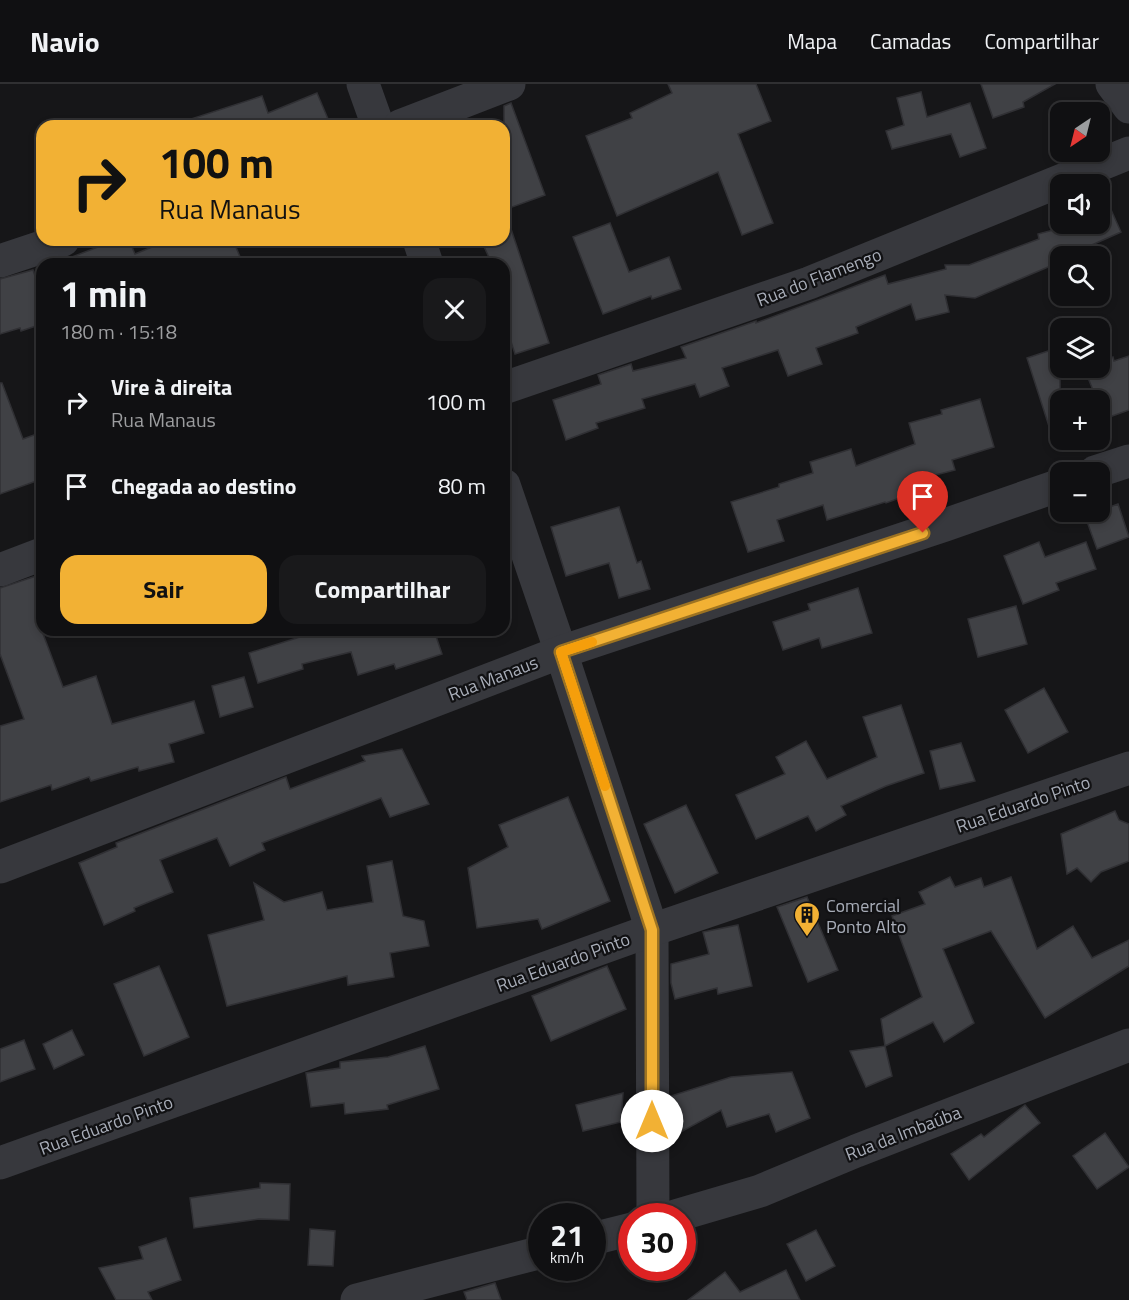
<!DOCTYPE html>
<html lang="pt">
<head>
<meta charset="utf-8">
<style>
	:root { --surface:#101012; --page:#19191b; --text:#f1f3f6; --muted:#9c9d9f; --line:#303032; --accent:#f2b134 }
	body { margin:0; font-family:"Titillium Web",sans-serif; background:var(--page); color:var(--text); height:100vh; display:flex; flex-direction:column; font-size:22px; white-space:nowrap }
	* { box-sizing:border-box; margin:0 }
	p { font-size:20px; color:var(--muted) }
	.icon { flex:none; width:33px; height:33px; fill:none; stroke:currentColor; stroke-width:2; stroke-linecap:round; stroke-linejoin:round }
	.map { position:relative; flex:1; overflow:hidden }
	.drawer { position:absolute; left:36px; top:174px; width:474px; height:378px; display:flex; flex-direction:column; background:var(--surface); border-radius:18px; box-shadow:0 3px 9px #0003,0 0 0 2px var(--line) }
	.drawer>* { flex:none }
	.banner { position:absolute; left:36px; top:36px; width:474px; height:126px; border-radius:18px; box-shadow:0 3px 9px #0003,0 0 0 2px var(--line); background:#f2b134; color:#111; overflow:hidden }
	.needle { width:39px; rotate:215deg }
	.controls { position:absolute; left:1050px; top:18px; display:grid; gap:12px }
	.controls a { display:grid; place-items:center; width:60px; height:60px; border-radius:12px; background:var(--surface); box-shadow:0 3px 9px #0003,0 0 0 2px var(--line); font-size:30px }
	.speed { position:absolute; left:528px; top:1119px; display:flex; gap:12px; font-size:30px; font-weight:700; text-align:center }
	.speed>* { display:grid; place-content:center; width:78px; height:78px; border-radius:50%; background:var(--surface); box-shadow:0 3px 9px #0003,0 0 0 2px var(--line); line-height:1 }
	.speed small { font-size:15px; font-weight:400 }
	.speed .limit { border:9px solid #d22; background:#fff; color:#111 }
	.pin { position:absolute; display:grid; place-items:center; width:51px; height:51px; color:#fff; margin:-62px -26px; border-radius:50% 50% 50% 0; rotate:-45deg; box-shadow:0 0 6px #0007 }
	.pin .icon { rotate:45deg }
	.me { position:absolute; width:66px; margin:-33px; rotate:0deg; stroke-linejoin:round; filter:drop-shadow(0 0 4px #0008) }
	.turn { display:flex; align-items:center; gap:21px; height:126px; padding:0 24px; font-size:27px }
	.turn .icon { width:78px; height:78px; stroke-width:2.5 }
	.turn b { display:block; font-size:42px; line-height:51px }
	.round { display:grid; place-items:center; flex:none; width:63px; height:63px; border-radius:18px; background:var(--page) }
	.summary { display:flex; align-items:center; justify-content:space-between; height:102px; padding:0 24px }
	h1 { font-size:36px; font-weight:700; line-height:45px }
	.action { display:flex; gap:12px; margin-top:auto; padding:12px 24px }
	.action a { flex:1; height:69px; border-radius:18px; background:var(--accent); color:#111; font-size:24px; font-weight:700; line-height:69px; text-align:center }
	.action a+a { background:var(--page); color:var(--text) }
	ul { padding:0; list-style:none }
	li { display:flex; align-items:center; gap:18px; height:84px; padding:0 24px }
	li div { flex:1 }
	li b { display:block; font-size:22px }
	li em { font-style:normal }
	header { display:flex; align-items:center; gap:36px; box-sizing:border-box; height:84px; padding:0 30px; background:var(--surface); border-bottom:2px solid var(--line) }
	header strong { font-size:28px }
	nav { display:flex; gap:33px; margin-inline-start:auto; font-size:21px }
	.map>svg:first-child { display:block }
</style>
</head>
<body>
<header>
<strong>Navio</strong>
<nav><a>Mapa</a><a>Camadas</a><a>Compartilhar</a></nav>
</header>
<div class="map">
<svg width="1129" height="1216" viewBox="0 0 1129 1216">
	<rect width="100%" height="100%" fill="#161618"/>
	<g fill="#404145" stroke="#303034" stroke-width="1.5">
		<polygon points="668,0 756,0 771,37 738,50 773,139 742,151 718,88 617,132 586,52 632,34 630,29 672,9"/>
		<polygon points="981,0 1055,0 1023,18 1024,23 993,34"/>
		<polygon points="921,8 927,33 970,19 986,64 960,73 951,50 892,65 886,47 904,41 897,14"/>
		<polygon points="317,9 331,42 186,42 185,37 262,12 268,29"/>
		<polygon points="511,19 545,111 504,126 504,22"/>
		<polygon points="1100,101 1121,148 1067,172 1060,172 1060,178 975,214 945,211 949,228 916,236 911,220 856,243 858,249 816,264 822,280 788,292 778,266 722,284 729,302 700,313 695,300 642,315 645,324 596,339 598,344 566,356 553,316 601,300 598,291 631,280 633,287 686,274 681,263 756,237 756,239 885,191 888,200 946,185 945,181 969,181 1039,155 1038,150 1076,140 1100,140"/>
		<polygon points="509,139 549,259 515,270 504,236 504,180 492,180 481,156 504,156 504,140"/>
		<polygon points="610,139 629,188 669,173 681,205 652,215 651,212 603,230 573,153"/>
		<polygon points="116,156 129,156 135,170 169,156 233,156 243,180 60,180 59,178"/>
		<polygon points="33,186 42,212 42,240 21,247 20,244 0,250 0,195"/>
		<polygon points="1060,263 1060,360 1055,361 1027,274"/>
		<polygon points="1129,272 1129,326 1104,335 1100,324 1100,316 1097,316 1084,284 1100,284 1100,278 1113,273 1114,277"/>
		<polygon points="0,299 2,299 23,355 42,348 42,395 0,410"/>
		<polygon points="980,315 994,363 952,376 955,386 912,397 916,408 886,419 885,418 827,436 823,421 777,436 784,457 748,468 731,418 779,403 779,400 813,389 810,378 851,365 856,382 915,360 909,339 942,330 941,326"/>
		<polygon points="1118,420 1129,453 1097,465 1085,432"/>
		<polygon points="619,423 637,479 641,477 650,505 619,514 609,479 566,492 551,443"/>
		<polygon points="1039,458 1045,473 1086,458 1096,485 1056,499 1059,506 1023,520 1004,472"/>
		<polygon points="42,490 42,547 63,603 96,592 112,640 194,617 204,649 169,660 174,678 139,687 138,683 91,697 89,693 52,706 51,701 0,718 0,642 24,635 0,570 0,504"/>
		<polygon points="858,504 872,549 822,564 819,554 783,566 773,538 810,526 808,520"/>
		<polygon points="1016,522 1027,560 978,573 968,535"/>
		<polygon points="301,546 434,546 442,570 396,585 394,580 358,591 351,568 302,580 303,585 258,599 249,569 303,552"/>
		<polygon points="244,593 253,623 220,633 212,602"/>
		<polygon points="1044,604 1068,648 1028,669 1005,626"/>
		<polygon points="901,621 924,689 886,702 841,722 846,731 816,747 808,732 756,755 736,711 785,690 776,673 806,657 827,695 877,673 863,633"/>
		<polygon points="961,659 975,697 940,705 930,667"/>
		<polygon points="402,665 429,720 390,733 381,714 262,759 265,766 230,782 217,754 160,776 173,808 134,824 135,827 104,841 79,779 117,763 116,759 286,693 290,705 365,677 362,672"/>
		<polygon points="568,713 610,817 542,845 538,835 477,844 468,784 508,763 499,741"/>
		<polygon points="686,721 718,789 675,809 644,740"/>
		<polygon points="1115,727 1119,736 1129,740 1129,777 1101,788 1091,798 1077,784 1067,790 1061,750"/>
		<polygon points="392,777 403,832 424,837 429,862 390,869 394,893 348,901 347,892 227,922 208,851 264,836 254,799 284,818 322,808 327,826 373,818 367,782"/>
		<polygon points="950,793 955,803 981,794 984,803 1011,793 1037,865 1073,842 1092,874 1129,856 1129,882 1045,934 991,847 943,865 974,939 944,958 933,938 885,962 881,935 922,913 892,832 925,820 919,808"/>
		<polygon points="807,813 838,886 808,898 777,823"/>
		<polygon points="738,841 752,902 718,910 717,904 675,915 671,899 671,880 709,870 703,848"/>
		<polygon points="159,882 189,953 144,972 114,900"/>
		<polygon points="607,882 626,925 551,957 532,912"/>
		<polygon points="72,946 84,971 54,985 43,960"/>
		<polygon points="24,956 35,985 0,998 0,965"/>
		<polygon points="425,962 439,1005 387,1021 388,1025 345,1030 344,1019 311,1023 306,989 340,984 340,978 388,973"/>
		<polygon points="885,962 892,992 866,1003 850,967"/>
		<polygon points="792,988 810,1034 776,1048 769,1030 727,1043 721,1026 679,1049 671,1024 671,1012 731,993"/>
		<polygon points="623,1009 621,1038 583,1047 576,1021"/>
		<polygon points="1025,1021 1040,1039 969,1096 951,1070 981,1050 984,1053"/>
		<polygon points="1105,1049 1129,1083 1097,1105 1073,1072"/>
		<polygon points="260,1099 290,1100 289,1136 259,1135 194,1144 190,1114 260,1104"/>
		<polygon points="310,1145 335,1147 333,1182 308,1181"/>
		<polygon points="816,1146 835,1182 806,1197 787,1160"/>
		<polygon points="166,1154 181,1196 148,1208 152,1216 116,1216 99,1184 143,1175 139,1163"/>
		<polygon points="786,1186 800,1216 688,1216 725,1188 740,1208"/>
		<polygon points="495,1199 501,1216 467,1216 464,1208"/>
	</g>
	<g fill="none" stroke-linecap="round" stroke-linejoin="round">
		<g stroke="#37383d" stroke-width="33">
			<polyline points="363,0 378,42"/>
			<polyline points="1112,0 1129,23"/>
			<polyline points="400,42 509,0"/>
			<polyline points="419,156 427,180"/>
			<polyline points="0,177 63,156"/>
			<polyline points="504,304 809,199 1129,69"/>
			<polyline points="1095,388 1129,377"/>
			<polyline points="504,401 561,568 652,846 653,1132"/>
			<polyline points="0,486 42,470"/>
			<polyline points="0,783 561,568 945,441 1060,401"/>
			<polyline points="0,1079 652,846 1129,684"/>
			<polyline points="675,1132 760,1107 856,1067 1129,961"/>
			<polyline points="592,1155 632,1145"/>
			<polyline points="357,1216 542,1168"/>
		</g>
	</g>
	<g fill="none" stroke-linecap="round" stroke-linejoin="round">
		<defs>
			<polyline id="route" points="652,1037 652,846 561,568 923,449"/>
		</defs>
		<use href="#route" stroke="#9d7322" stroke-width="15"/>
		<use href="#route" stroke="#f2b134" stroke-width="10"/>
		<polyline stroke="#f59e0b" stroke-width="10" points="592,558 561,568 605,702"/>
	</g>
	<defs>
		<symbol id="building-pin" viewBox="-11 -11 22 30"><path d="M0 17L-7.5 6A9.5 9.5 0 1 1 7.5 6Z" fill="#f2b134" stroke="#111113"/><path d="M-4-6H4V6H1V3H-1V6H-4ZM-2.5-4.3h1.7v1.8h-1.7ZM.8-4.3h1.7v1.8H.8ZM-2.5-1h1.7V.8h-1.7ZM.8-1h1.7V.8H.8Z" fill="#111"/></symbol>
	</defs>
	<g fill-rule="evenodd">
		<use href="#building-pin" x="792" y="816" width="30" height="40"/>
	</g>
	<g text-anchor="middle" dominant-baseline="central" stroke-width="4.5" stroke-linejoin="round" paint-order="stroke">
		<g font-size="18" fill="#a8adb8" stroke="#111113">
			<text transform="translate(819 193) rotate(-21)">Rua do Flamengo</text>
			<text transform="translate(493 594) rotate(-21)">Rua Manaus</text>
			<text transform="translate(1023 720) rotate(-19)">Rua Eduardo Pinto</text>
			<text transform="translate(563 878) rotate(-20)">Rua Eduardo Pinto</text>
			<text transform="translate(106 1041) rotate(-20)">Rua Eduardo Pinto</text>
			<text transform="translate(903 1049) rotate(-21)">Rua da Imbaúba</text>
		</g>
		<g font-size="18" fill="#a8adb8" stroke="#111113" text-anchor="start">
			<text x="826" y="821">Comercial<tspan x="826" dy="21">Ponto Alto</tspan></text>
		</g>
	</g>
</svg>
<div class="controls">
<a><svg class="needle" viewBox="-14 -14 28 28"><path d="M0-13l5 13h-10z" fill="#e53935"/><path d="M0 13l5-13h-10z" fill="#9c9d9f"/></svg></a>
<a><svg class="icon" aria-label="sound" viewBox="0 0 24 24"><path d="M4 9h4l5-4v14l-5-4H4zM17 9q2 3 0 6"/></svg></a>
<a><svg class="icon" aria-label="search" viewBox="0 0 24 24"><circle cx="10" cy="10" r="6"/><path d="M15 15l6 6"/></svg></a>
<a><svg class="icon" aria-label="layers" viewBox="0 0 24 24"><path d="M12 4l9 5-9 5-9-5zM3 14l9 5 9-5"/></svg></a>
<a>+</a>
<a>−</a>
</div>
<div class="speed"><div>21<small>km/h</small></div><div class="limit">30</div></div>
<div class="pin" style="left:923px;top:449px;background:#d93025"><svg class="icon" aria-label="arrive" viewBox="0 0 24 24"><path d="M6 21V4h12l-3 4 3 4H6"/></svg></div>
<svg class="me" style="left:652px;top:1037px" viewBox="-20 -20 40 40"><circle r="19" fill="#fff"/><path d="M0-13L10 11 0 6-10 11z" fill="#f2b134"/></svg>
<div class="banner">
<div class="turn"><svg class="icon" aria-label="right" viewBox="0 0 24 24"><path d="M7 20v-9h11M14 6l5 5-5 5"/></svg><div><b>100 m</b>Rua Manaus</div></div>
</div>
<section class="drawer">
<div class="summary"><div><h1>1 min</h1><p>180 m · 15:18</p></div><a class="round"><svg class="icon" aria-label="close" viewBox="0 0 24 24"><path d="M6 6l12 12M18 6L6 18"/></svg></a></div>
<ul>
<li><svg class="icon" aria-label="right" viewBox="0 0 24 24"><path d="M7 20v-9h11M14 6l5 5-5 5"/></svg><div><b>Vire à direita</b><p>Rua Manaus</p></div><em>100 m</em></li>
<li><svg class="icon" aria-label="arrive" viewBox="0 0 24 24"><path d="M6 21V4h12l-3 4 3 4H6"/></svg><div><b>Chegada ao destino</b></div><em>80 m</em></li>
</ul>
<div class="action"><a>Sair</a><a>Compartilhar</a></div>
</section>
</div>
</body>
</html>
